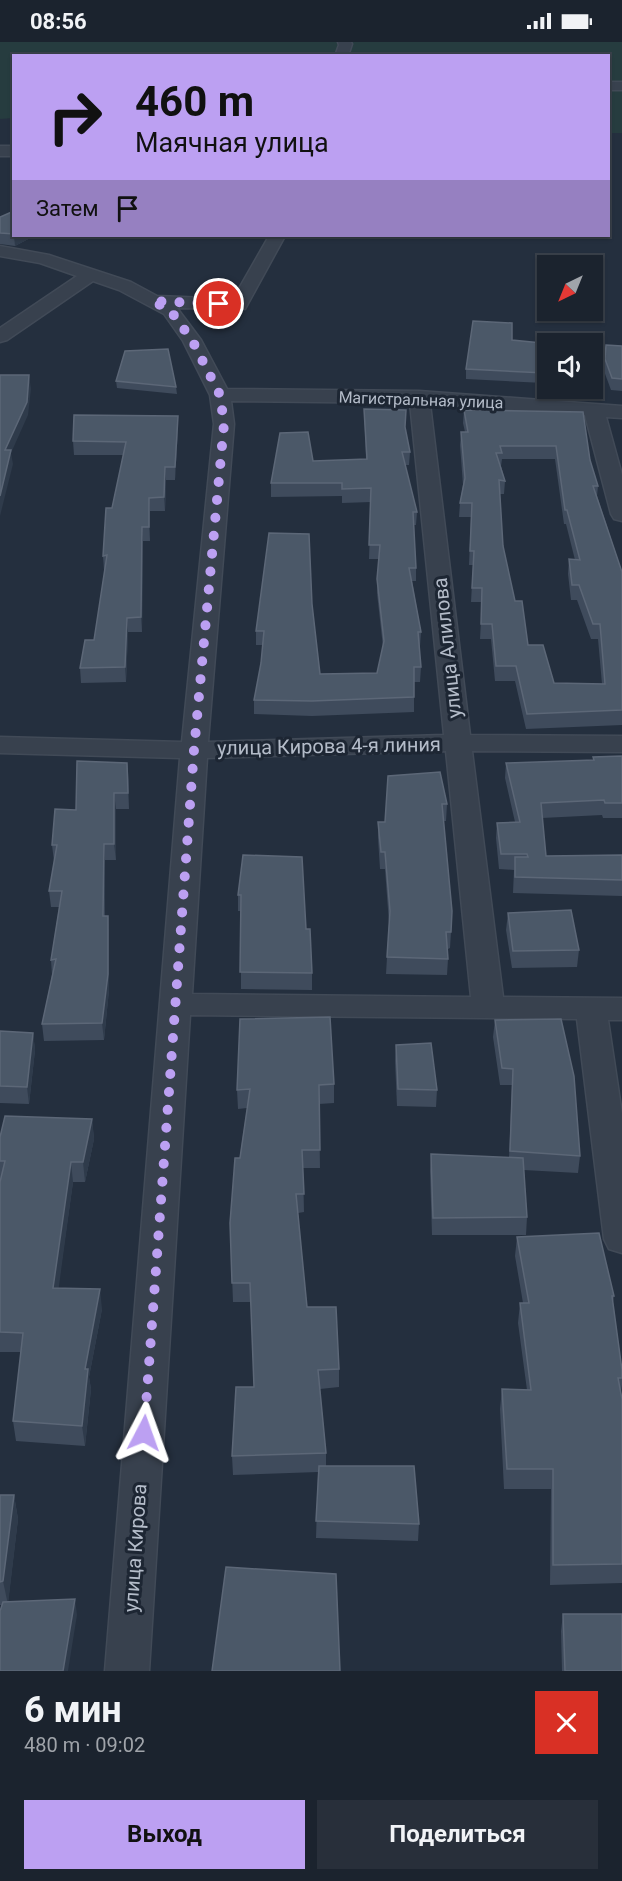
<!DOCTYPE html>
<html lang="ru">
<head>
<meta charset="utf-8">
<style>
	:root { --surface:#1b232e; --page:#282f3a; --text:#f1f3f6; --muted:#a0a4aa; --line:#39404a; --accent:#bca0f2 }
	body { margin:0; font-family:Roboto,sans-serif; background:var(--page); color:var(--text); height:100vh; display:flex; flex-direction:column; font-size:22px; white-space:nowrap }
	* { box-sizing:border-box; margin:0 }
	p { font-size:20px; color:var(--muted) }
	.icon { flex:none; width:33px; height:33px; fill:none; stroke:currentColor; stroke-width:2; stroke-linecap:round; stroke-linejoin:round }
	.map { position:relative; height:1629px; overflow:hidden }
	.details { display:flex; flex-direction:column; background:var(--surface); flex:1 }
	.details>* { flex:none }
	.guide { position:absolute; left:12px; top:12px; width:598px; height:183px; border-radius:0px; box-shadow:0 2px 4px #0004,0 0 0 2px var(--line); background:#bca0f2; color:#111; overflow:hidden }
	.needle { width:39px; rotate:223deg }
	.fabs { position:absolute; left:537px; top:213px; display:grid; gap:12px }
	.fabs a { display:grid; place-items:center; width:66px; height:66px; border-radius:0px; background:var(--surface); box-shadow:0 2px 4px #0004,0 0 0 2px var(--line); font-size:30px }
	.pin { position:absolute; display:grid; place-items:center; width:51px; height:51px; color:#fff; margin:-26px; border:3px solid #fff; border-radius:50%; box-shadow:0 2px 6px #0007 }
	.me { position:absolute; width:66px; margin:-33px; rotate:4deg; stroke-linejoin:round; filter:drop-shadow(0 0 4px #0008) }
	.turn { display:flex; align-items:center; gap:21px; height:126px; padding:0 24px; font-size:27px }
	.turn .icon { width:78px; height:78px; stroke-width:2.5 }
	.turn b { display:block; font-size:42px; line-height:51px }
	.then { display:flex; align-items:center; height:57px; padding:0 24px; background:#0003; gap:12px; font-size:22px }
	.round { display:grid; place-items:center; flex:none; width:63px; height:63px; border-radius:0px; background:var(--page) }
	.overview { display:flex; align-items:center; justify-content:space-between; height:102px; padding:0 24px }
	h1 { font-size:36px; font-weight:700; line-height:45px }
	.action { display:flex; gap:12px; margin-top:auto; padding:12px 24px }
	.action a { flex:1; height:69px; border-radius:0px; background:var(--accent); color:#111; font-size:24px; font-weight:700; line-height:69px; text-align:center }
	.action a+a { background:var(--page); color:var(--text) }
	.status { display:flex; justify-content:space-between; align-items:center; height:42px; padding:0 30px; background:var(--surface); direction:ltr }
	.status svg { height:16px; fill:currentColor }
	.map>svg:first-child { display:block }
</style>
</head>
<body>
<div class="status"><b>08:56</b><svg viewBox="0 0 49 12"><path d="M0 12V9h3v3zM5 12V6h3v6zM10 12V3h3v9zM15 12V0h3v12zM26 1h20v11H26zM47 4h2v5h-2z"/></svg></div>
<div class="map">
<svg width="622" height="1629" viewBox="0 0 622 1629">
	<rect width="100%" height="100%" fill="#242f3e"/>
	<polygon fill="#263c3f" points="0,0 622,0 622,91 609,91 609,14 14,14 13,76 0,77"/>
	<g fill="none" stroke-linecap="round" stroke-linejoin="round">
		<defs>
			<g id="minor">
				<polygon points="338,0 351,0 352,2 348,14 335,14 339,3"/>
				<rect x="609" y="40" width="13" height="8"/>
				<rect x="0" y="104" width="14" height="10"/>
				<path d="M269 194H285L245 267 177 266 201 298 227 347 419 349 622 364V376L606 375 622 433V479L614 477 611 472 585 373 430 362 470 693 622 694V710L472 709 503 955 622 956V978H608L622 1072V1211L609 1207 604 1197 577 977 190 973 149 1629H105L180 716 0 711V695L182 700 214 382 210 353 183 299 164 272 119 248 93 239 7 298 0 300V286L77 234 40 221 0 214V204L49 213 131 240 157 254 233 257ZM231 359 410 361 444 693 208 700 234 382ZM446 709 471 955 192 952 207 716Z"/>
			</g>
		</defs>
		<use href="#minor" stroke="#414a57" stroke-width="3"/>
		<use href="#minor" fill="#38414e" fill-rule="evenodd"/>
	</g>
	<g fill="#3f4b5c" fill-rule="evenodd">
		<polygon points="14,169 14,194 34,194 15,204 0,202 0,175"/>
		<polygon points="512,298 548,302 548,331 544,341 466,337 466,327"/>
		<polygon points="606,303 622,304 622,349 611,348 604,329"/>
		<polygon points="116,339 176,345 177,352 117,346"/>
		<polygon points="364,367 405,385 410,410 409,423 405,423 417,470 416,483 414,483 416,526 416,539 412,539 421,590 420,604 419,604 421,625 420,640 414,640 414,670 312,674 254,672 254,658 261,621 263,603 256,603 256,589 312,562 320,632 377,631 383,605 377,551 379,517 369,517 371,460 342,461 342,454 271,455 271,441 366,417"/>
		<path d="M464 368 590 418 598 444 597 454 622 530V683L526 687 515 639H495L491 597H480L482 560H471L473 523H469L471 475H459L460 461 463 443 460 403 461 390H465L463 381ZM502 417H555L564 482H566L575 518 569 517 568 532 571 558H577L591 597H598L602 642 554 641 528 603 515 559 503 504 500 452H504L505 439 501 424Z"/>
		<polygon points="178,387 175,438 166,438 165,469 150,469 150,499 143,499 142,590 128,590 126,640 81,641 80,626 94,598 105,528 104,528 103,514 123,413 74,413 73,399"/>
		<polygon points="622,714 622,776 603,776 602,773 542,776 546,814 622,813 622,854 513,851 514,828 499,827 496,796 497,781 515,780 505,736 506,721 593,718 593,715"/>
		<polygon points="388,734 447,762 446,779 443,779 451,890 450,906 448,907 448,917 447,933 386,932 389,881 385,827 380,827 378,796 378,780 385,780"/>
		<polygon points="129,737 129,767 116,767 116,818 105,818 105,874 109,891 109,948 104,998 44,999 42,982 52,933 51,918 59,865 51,865 49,849 54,819 52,803 76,768"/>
		<polygon points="243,813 312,931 312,948 241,947 241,869 238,869 238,853"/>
		<polygon points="508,871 579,908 577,925 512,926 506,888"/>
		<polygon points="495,978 580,1114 578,1131 524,1128 527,1175 526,1193 432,1193 430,1129 431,1112 509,1116 512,1043 500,1043 493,995"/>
		<polygon points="0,989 33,991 35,1008 29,1062 0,1061"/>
		<polygon points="396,1003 437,1048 436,1065 397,1064 395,1019"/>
		<polygon points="334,1042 334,1061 319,1062 320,1126 303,1126 304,1170 298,1171 307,1265 339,1327 339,1345 320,1347 326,1411 326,1424 419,1482 418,1499 316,1496 318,1430 233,1433 232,1414 254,1345 251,1260 233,1260 230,1181 247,1066 238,1067 237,1048"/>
		<polygon points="92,1077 94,1097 85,1140 73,1140 58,1246 102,1267 89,1335 91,1347 85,1404 16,1399 13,1379 21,1310 0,1310 0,1095"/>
		<polygon points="517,1195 614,1254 613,1260 622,1328 622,1343 621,1350 622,1357 622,1541 550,1543 551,1447 504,1447 500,1367 502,1347 527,1348 518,1281 520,1261 523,1261 515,1214"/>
		<polygon points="0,1453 14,1453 18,1477 8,1560 77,1573 0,1563"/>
		<polygon points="563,1572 622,1629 562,1629 561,1589"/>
	</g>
	<g fill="#2f3b4b">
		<polygon points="14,194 34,194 15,204"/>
		<polygon points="548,322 548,331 544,341 545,331"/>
		<polygon points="29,333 31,347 28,373 11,411 13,422 0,474 0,454 5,408"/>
		<polygon points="178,374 178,387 175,438 175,425"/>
		<polygon points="165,425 166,438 165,469 164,455"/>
		<polygon points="149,456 150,469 150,499 149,485"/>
		<polygon points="142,485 143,499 142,590 141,575"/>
		<polygon points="127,576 128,590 126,640 125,625"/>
		<polygon points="127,721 129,737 129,767 128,751"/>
		<polygon points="114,751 116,767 116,818 114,802"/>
		<polygon points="104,802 105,818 104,890 103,874"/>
		<polygon points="108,874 109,891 109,948 104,998 102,981"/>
		<polygon points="33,991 35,1008 29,1062 27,1045"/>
		<polygon points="92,1077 94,1097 85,1140 83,1120"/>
		<polygon points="71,1120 73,1140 56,1266 53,1246"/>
		<polygon points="100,1247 102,1267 89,1335 91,1347 85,1404 82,1384 85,1327"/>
		<polygon points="14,1453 18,1477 8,1563 3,1539"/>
		<polygon points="75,1557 77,1573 68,1629 63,1629"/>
	</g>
	<g fill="#4b5868" stroke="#5c6777" stroke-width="1.5" fill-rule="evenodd">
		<polygon points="14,169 14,192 0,191 0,175"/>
		<polygon points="473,279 512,281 512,298 552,302 548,302 548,322 545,331 466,327"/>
		<polygon points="606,303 622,304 622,337 612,336 605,317"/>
		<polygon points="168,307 176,345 116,339 125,309"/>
		<polygon points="0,333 29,333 27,360 5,408 11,408 0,454"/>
		<polygon points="364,367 406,368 405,385 410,410 402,410 417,470 413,470 416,526 409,526 421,590 418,590 421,625 414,625 414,655 312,659 254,658 261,621 264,589 256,589 269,491 309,492 312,562 320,632 377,631 384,599 377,537 380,503 369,503 371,446 342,447 342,441 271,441 280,391 308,390 313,419 367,417"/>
		<path d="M464 368 583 370 590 418 598 444H593L622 530V668L527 672 516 624H496L492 582H481L482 546H472L474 509H470L472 461H460L465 436 461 390H468ZM500 404H556L565 468H567L580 518 569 517 572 543H579L593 582H600L605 642 554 641 543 603H528L522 559H515L503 504 499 438 505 439 496 411H502Z"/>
		<polygon points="74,373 178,374 175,425 165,425 164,455 149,456 149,485 142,485 141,575 127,576 125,625 80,626 85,598 94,598 107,513 103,514 106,466 112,466 126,400 73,399"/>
		<polygon points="622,714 622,761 605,761 604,758 541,761 546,814 622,813 622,838 515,835 515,815 528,815 527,812 501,812 497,781 520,780 506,721 594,718 593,715"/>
		<polygon points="77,719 127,721 128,751 114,751 114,802 104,802 103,874 108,874 108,932 102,981 42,982 56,917 51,918 62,849 49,849 57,803 52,803 55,767 76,768"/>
		<polygon points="440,730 447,762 442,762 452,869 451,890 446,890 448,917 387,915 390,869 385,810 381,810 378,780 385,780 388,734"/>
		<polygon points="243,813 302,815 306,887 310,887 312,931 240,930 241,853 238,853"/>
		<polygon points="571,868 579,908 513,909 508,871"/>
		<polygon points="330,975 334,1042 319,1043 320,1108 302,1108 304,1152 296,1152 307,1265 336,1265 339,1327 318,1328 326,1411 232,1414 236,1345 254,1345 250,1241 232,1241 230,1181 235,1116 240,1116 250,1047 237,1048 240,977"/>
		<polygon points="561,977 574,1034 580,1114 510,1109 513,1027 502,1026 495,978"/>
		<polygon points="0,989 33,991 27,1045 0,1044"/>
		<polygon points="431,1001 437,1048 398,1047 396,1003"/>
		<polygon points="5,1074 92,1077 83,1120 71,1120 53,1246 100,1247 85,1327 88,1327 82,1384 13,1379 23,1291 0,1290 0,1140 5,1119 0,1119 0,1095"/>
		<polygon points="431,1112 523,1116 527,1175 433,1176"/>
		<polygon points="599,1191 614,1254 612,1254 622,1328 622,1336 618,1336 622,1357 622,1522 553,1523 553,1427 507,1427 502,1347 531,1348 520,1261 529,1261 517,1195"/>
		<polygon points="319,1424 414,1424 419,1482 316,1479"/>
		<polygon points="0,1453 14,1453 3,1539 0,1540"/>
		<polygon points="226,1525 336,1532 340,1629 212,1629"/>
		<polygon points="75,1557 63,1629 0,1629 0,1569 3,1560"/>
		<polygon points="563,1572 622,1572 622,1629 565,1629"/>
	</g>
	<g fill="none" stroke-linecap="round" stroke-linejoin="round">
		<polyline stroke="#bca0f2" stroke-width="10" stroke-dasharray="0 18" points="144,1391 194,708 224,382 220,353 192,298 170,268 152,259 219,262"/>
	</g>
	<g text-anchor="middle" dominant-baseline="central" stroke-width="6" stroke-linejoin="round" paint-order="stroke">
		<g font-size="16" fill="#b4bcc9" stroke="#1d2633">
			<text transform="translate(421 358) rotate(2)">Магистральная улица</text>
		</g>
		<g font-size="20" fill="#b4bcc9" stroke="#1d2633">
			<text transform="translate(447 606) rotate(-96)">улица Алилова</text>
			<text transform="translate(329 704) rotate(-1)">улица Кирова 4-я линия</text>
			<text transform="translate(135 1506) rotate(-86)">улица Кирова</text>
		</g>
	</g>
</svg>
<div class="fabs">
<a><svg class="needle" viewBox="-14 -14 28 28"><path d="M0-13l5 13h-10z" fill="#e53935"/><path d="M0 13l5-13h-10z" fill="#a0a4aa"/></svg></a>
<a><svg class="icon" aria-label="sound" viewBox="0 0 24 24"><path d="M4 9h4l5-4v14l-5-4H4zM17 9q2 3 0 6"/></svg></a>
</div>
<div class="pin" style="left:219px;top:262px;background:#d93025"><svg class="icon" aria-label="arrive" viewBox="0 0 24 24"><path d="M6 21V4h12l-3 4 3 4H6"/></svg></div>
<svg class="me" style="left:144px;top:1391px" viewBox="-20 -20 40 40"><path d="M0-17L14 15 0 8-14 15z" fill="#bca0f2" stroke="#fff" stroke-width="4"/></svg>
<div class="guide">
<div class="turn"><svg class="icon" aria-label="right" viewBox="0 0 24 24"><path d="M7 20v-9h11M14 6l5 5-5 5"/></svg><div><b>460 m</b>Маячная улица</div></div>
<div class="then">Затем<svg class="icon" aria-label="arrive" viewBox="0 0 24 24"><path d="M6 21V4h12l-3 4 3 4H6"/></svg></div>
</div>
</div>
<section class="details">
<div class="overview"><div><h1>6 мин</h1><p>480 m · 09:02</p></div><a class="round" style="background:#d93025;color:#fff"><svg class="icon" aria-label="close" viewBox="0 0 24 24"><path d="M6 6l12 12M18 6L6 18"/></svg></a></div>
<div class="action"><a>Выход</a><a>Поделиться</a></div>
</section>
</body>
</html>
